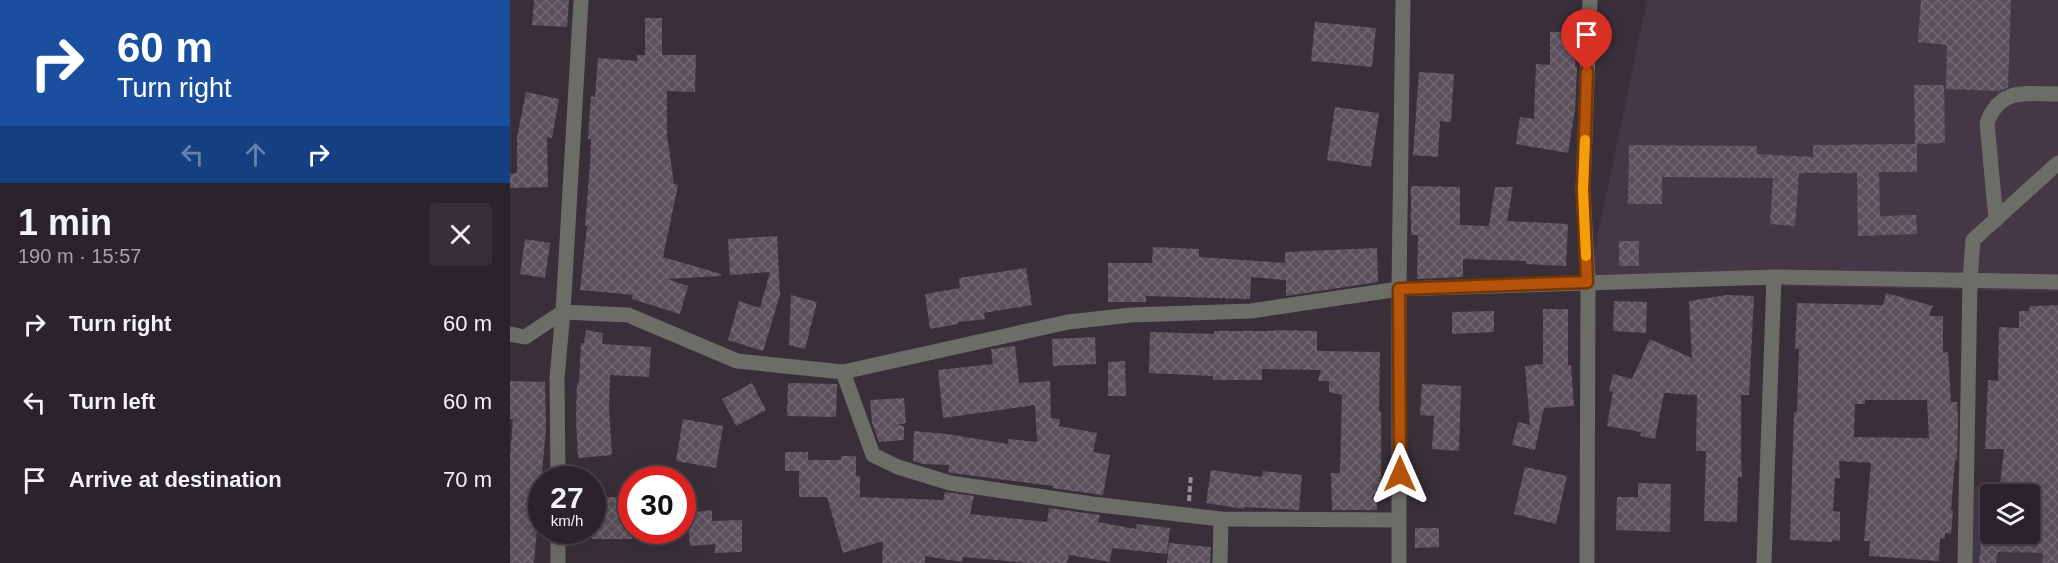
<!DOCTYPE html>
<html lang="en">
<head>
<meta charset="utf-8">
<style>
	:root { --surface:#2a232b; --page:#362f37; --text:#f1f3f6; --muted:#a5a4a9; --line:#464047 }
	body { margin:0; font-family:Helvetica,sans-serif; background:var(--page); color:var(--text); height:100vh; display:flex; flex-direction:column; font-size:22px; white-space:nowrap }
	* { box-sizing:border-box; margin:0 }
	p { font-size:20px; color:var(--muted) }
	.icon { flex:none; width:33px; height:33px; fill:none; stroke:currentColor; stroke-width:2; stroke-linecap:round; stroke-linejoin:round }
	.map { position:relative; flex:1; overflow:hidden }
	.sheet { display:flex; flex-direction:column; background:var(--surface); width:510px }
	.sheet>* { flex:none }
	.hud { background:#1a4fa0; color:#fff; overflow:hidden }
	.controls { position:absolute; left:1470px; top:484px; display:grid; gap:12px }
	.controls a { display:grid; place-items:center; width:60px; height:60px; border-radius:6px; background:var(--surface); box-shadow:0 6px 24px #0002,0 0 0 2px var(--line); font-size:30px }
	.speed { position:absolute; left:18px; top:466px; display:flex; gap:12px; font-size:30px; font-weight:700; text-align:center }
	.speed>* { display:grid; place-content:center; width:78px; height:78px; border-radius:50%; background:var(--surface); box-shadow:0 6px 24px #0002,0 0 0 2px var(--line); line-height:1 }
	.speed small { font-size:15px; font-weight:400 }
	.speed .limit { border:9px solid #d22; background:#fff; color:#111 }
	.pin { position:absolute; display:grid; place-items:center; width:51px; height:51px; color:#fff; margin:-62px -26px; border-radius:50% 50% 50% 0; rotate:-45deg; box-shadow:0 0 6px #0007 }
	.pin .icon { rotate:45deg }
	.me { position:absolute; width:66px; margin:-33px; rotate:0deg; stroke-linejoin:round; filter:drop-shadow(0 0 4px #0008) }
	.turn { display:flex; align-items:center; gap:21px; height:126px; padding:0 18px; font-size:27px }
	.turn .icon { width:78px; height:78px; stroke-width:2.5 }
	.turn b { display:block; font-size:42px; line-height:51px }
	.lanes { display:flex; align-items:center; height:57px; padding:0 18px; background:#0003; justify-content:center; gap:30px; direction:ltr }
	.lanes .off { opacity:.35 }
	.round { display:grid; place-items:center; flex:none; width:63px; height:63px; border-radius:6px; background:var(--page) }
	.summary { display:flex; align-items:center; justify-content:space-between; height:102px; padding:0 18px }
	h1 { font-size:36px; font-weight:600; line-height:45px }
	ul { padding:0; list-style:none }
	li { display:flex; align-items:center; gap:18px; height:78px; padding:0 18px }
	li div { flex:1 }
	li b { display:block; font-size:22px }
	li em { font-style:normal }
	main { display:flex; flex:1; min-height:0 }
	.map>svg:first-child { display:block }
</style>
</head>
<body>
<main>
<section class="sheet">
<div class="hud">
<div class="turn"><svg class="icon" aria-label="right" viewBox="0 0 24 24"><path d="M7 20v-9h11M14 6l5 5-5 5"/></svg><div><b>60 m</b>Turn right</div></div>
<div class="lanes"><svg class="icon off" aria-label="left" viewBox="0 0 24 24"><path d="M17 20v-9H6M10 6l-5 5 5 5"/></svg><svg class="icon off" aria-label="ahead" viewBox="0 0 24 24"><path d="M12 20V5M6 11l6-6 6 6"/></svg><svg class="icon" aria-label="right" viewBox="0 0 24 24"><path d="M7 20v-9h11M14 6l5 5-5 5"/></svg></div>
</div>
<div class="summary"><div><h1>1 min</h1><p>190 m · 15:57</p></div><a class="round"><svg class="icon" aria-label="close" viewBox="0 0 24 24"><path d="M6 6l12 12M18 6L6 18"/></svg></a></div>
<ul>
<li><svg class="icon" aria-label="right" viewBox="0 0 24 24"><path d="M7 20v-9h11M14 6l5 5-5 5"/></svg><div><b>Turn right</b></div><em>60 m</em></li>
<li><svg class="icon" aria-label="left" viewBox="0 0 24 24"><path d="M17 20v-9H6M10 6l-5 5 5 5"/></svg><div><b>Turn left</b></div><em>60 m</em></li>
<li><svg class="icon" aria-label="arrive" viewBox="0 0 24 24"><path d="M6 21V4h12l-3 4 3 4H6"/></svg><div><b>Arrive at destination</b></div><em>70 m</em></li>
</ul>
</section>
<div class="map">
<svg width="1548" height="563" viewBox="0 0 1548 563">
	<defs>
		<pattern id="building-cross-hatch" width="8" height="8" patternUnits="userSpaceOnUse" patternTransform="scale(1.5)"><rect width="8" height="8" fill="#5b505b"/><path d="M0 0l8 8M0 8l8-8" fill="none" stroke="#726972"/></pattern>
	</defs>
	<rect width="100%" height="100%" fill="#382f39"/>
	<g fill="#453746" fill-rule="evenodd">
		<polygon points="1137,0 1548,0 1548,292 1078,282"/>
		<path d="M1457 486 1548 488V563H1455ZM1480 495H1520V534H1480Z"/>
	</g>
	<g fill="url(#building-cross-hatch)" fill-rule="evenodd">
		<polygon points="24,0 59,0 57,27 22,25"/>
		<polygon points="1411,0 1501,0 1498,87 1490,91 1436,89 1437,45 1408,42"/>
		<polygon points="135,18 152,18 152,55 186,55 185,92 157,91 157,135 164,184 168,185 153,257 211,274 211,276 157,279 178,286 170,314 122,299 123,295 70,290 77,226 75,226 80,165 81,139 78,139 81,96 85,97 88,58 127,61 127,55 135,55"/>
		<polygon points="805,22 866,28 862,67 801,61"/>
		<polygon points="1040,32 1065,32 1065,66 1067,66 1065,110 1058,153 1006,144 1010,117 1024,119 1026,64 1040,65"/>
		<polygon points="909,72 944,74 941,122 930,121 928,157 903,155"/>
		<polygon points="1404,85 1434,85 1435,143 1405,144"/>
		<polygon points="16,92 49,99 42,138 37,137 38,187 0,188 0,174 7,173 7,137"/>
		<polygon points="825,107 869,113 861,167 817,160"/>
		<polygon points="1407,144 1407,172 1369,172 1370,216 1406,215 1407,234 1348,236 1347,173 1289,173 1285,226 1260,224 1263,178 1152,177 1152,204 1118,204 1119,145 1247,146 1247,154 1303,157 1303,145"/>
		<polygon points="901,186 950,187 950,225 979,226 985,187 1003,187 997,221 1058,224 1056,266 1016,264 1016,261 953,259 953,277 907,279 908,235 901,235"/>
		<polygon points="267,236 270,295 253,351 218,340 229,301 250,308 260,272 220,275 218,239"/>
		<polygon points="15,239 40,243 35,278 10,274"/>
		<rect x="1109" y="241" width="20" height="25"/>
		<polygon points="643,247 689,249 689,257 775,263 775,252 867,248 868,282 776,296 776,280 741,277 740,299 636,296 636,302 598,302 598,263 642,263"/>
		<polygon points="516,268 522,305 474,313 475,319 448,322 448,324 420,329 415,294 450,288 449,278"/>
		<path d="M1376 293 1423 306 1419 316H1433V353L1438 352 1441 402H1447L1448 420 1447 460H1445L1441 510H1443L1441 534 1435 533V539L1430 538 1429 561 1359 556 1360 541H1354L1361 463 1329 461 1330 478H1325L1323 511 1330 512V541L1322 540V542L1280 540 1284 412H1287L1289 349H1285L1287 303 1373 305ZM1355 400H1417L1419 438 1344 437 1345 404H1355Z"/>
		<polygon points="281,295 307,302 295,349 279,345"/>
		<polygon points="1217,295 1244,296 1239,395 1231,395 1231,461 1232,477 1228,477 1227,522 1194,521 1196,451 1186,451 1187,395 1154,393 1145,439 1130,436 1131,432 1097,426 1103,392 1099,391 1103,374 1122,379 1140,339 1182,358 1179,301"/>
		<polygon points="1104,301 1137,302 1136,333 1103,331"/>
		<polygon points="1548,305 1548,563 1532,563 1533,553 1488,552 1486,563 1469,563 1472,534 1520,534 1520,495 1489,495 1494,449 1475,449 1478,380 1488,381 1489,327 1509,328 1509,311 1519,311 1520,306"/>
		<polygon points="1033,309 1058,309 1058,365 1061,365 1064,406 1034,408 1025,450 1002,445 1008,422 1020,425 1015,366 1033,364"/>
		<polygon points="984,311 984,332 942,334 942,312"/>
		<polygon points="76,330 93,333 92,344 141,347 139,377 100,375 99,409 102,455 68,458 66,418 67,383 69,383 71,343 74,343"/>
		<polygon points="764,330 807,331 807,351 870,352 869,412 871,412 871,489 866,489 867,510 822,510 821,473 830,473 832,395 819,392 819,381 808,381 811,370 752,369 752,380 703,380 703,376 639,373 640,332 704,334 704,331 764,331"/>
		<polygon points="585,337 586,364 543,366 542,339"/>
		<polygon points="505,346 509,383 540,381 541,418 550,419 549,426 587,433 583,452 600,455 593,495 542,488 543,486 442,473 438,472 439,465 413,464 403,461 404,431 437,434 498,444 498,439 527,442 525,405 433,418 428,370 483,364 481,349"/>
		<polygon points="615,361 616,396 598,396 598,362"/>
		<polygon points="0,381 35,382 36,428 24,563 0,563 0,456 3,419 0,419"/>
		<polygon points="242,383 256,410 226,426 212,399"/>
		<polygon points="278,383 327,384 326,417 277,416"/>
		<polygon points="912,384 951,386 949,451 922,449 924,416 910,415"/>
		<polygon points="394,398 396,423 386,425 394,426 394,440 369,442 362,422 360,400"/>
		<polygon points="173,419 213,426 206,468 166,461"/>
		<polygon points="275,452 298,452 298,460 331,460 331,456 346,456 346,476 350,476 350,497 433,500 435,492 464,496 460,514 537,522 539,508 590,515 588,522 626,529 627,524 660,528 657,554 602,548 600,562 559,555 557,563 519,563 453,557 452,562 415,556 415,563 372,563 373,541 333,553 317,497 289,497 289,471 275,471"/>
		<polygon points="1015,467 1057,476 1046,524 1004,514"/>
		<polygon points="701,470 752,477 753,471 792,475 789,510 734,507 734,509 696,503"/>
		<polygon points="1128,483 1161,484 1160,532 1106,530 1107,497 1128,497"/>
		<rect x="82" y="497" width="40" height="42"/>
		<polygon points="202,510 202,521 232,520 232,552 205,553 205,544 180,546 177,513"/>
		<polygon points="905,528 929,528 929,547 905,548"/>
		<polygon points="659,543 701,547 700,563 657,563"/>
	</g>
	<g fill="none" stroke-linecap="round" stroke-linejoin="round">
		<polyline stroke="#968f96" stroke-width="4" stroke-dasharray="6 3" stroke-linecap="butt" points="679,501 681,474"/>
		<g stroke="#6d6d67" stroke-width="15">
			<polyline points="71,0 53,312 118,315 227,361 333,372 558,322 621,315 741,311 889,289 1264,277 1548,282"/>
			<path d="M1486 220 1477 123C1490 87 1516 94 1548 94"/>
			<polyline points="0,334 15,337 53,312"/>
			<polyline points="333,372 363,455 388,467 440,483 582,504 711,519 889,520"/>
			<polyline points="48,480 47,378 53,312"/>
			<polyline points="48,531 48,563"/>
			<polyline points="710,563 711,519"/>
			<polyline points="889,563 889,289 893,0"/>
			<polyline points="1077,563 1078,282 1073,190 1080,0"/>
			<polyline points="1254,563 1264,277"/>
			<polyline points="1455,563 1460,280 1463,240 1548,163"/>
		</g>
	</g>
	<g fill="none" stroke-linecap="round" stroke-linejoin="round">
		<defs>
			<polyline id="route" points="890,474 889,289 1077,282 1073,190 1077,71"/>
		</defs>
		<use href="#route" stroke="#753606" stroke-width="15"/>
		<use href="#route" stroke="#b45309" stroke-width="10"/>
		<polyline stroke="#f59e0b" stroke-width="10" points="1075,140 1073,190 1076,256"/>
	</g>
</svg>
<div class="controls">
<a><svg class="icon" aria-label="layers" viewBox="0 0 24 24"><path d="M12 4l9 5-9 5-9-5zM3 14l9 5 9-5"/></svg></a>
</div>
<div class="speed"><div>27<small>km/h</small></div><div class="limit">30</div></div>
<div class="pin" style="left:1077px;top:71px;background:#d93025"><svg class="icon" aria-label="arrive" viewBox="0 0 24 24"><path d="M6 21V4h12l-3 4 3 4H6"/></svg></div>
<svg class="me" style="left:890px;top:474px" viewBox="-20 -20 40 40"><path d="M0-17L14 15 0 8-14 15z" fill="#b45309" stroke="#fff" stroke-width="4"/></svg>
</div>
</main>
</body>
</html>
